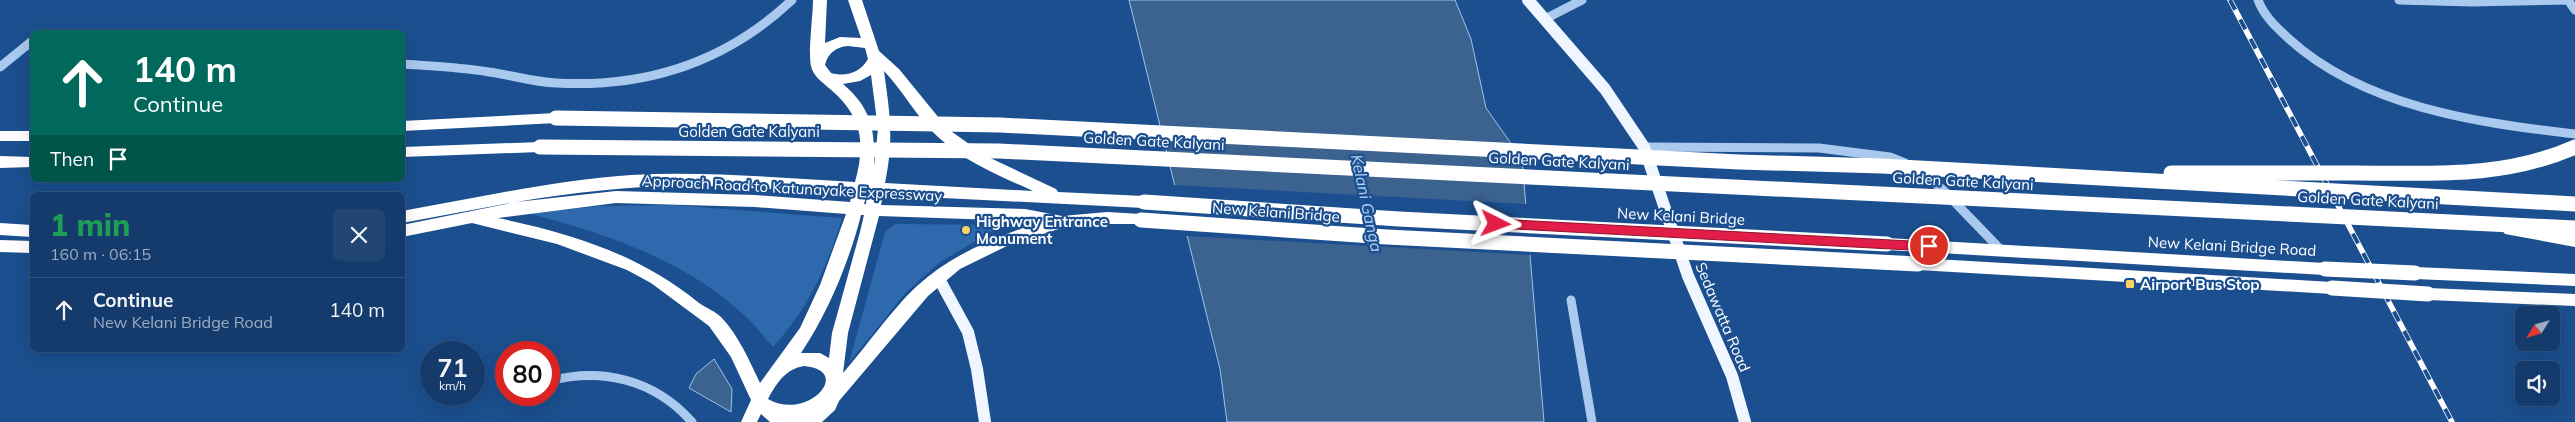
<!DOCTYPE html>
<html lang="en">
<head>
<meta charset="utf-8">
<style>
	:root { --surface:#143b6b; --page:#214673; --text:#f1f3f6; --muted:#9dadc1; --line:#33557e }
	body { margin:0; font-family:Mulish,sans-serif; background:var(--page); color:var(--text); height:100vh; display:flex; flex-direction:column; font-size:19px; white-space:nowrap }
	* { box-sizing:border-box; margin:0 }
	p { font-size:16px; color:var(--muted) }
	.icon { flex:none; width:28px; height:28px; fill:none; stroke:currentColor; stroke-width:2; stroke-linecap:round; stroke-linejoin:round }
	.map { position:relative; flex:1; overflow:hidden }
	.details { position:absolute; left:30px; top:192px; width:375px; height:160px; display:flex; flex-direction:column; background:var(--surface); border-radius:8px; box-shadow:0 5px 20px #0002,0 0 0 1px var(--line) }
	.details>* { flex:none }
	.guide { position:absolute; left:30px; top:30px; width:375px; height:152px; border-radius:8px; box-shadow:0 5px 20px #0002,0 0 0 1px var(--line); background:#00695c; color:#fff; overflow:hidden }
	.needle { width:32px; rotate:233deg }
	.controls { position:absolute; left:2515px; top:306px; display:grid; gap:10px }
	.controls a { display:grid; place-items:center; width:45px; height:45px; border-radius:8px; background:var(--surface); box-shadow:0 5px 20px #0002,0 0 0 1px var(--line); font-size:25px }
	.speed { position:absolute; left:420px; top:341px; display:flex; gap:10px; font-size:25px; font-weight:700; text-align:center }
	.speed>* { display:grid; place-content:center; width:65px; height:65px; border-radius:50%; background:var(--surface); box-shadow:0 5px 20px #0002,0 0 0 1px var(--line); line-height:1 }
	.speed small { font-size:12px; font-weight:400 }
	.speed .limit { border:8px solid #d22; background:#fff; color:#111 }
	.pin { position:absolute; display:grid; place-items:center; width:42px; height:42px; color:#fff; margin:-21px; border:2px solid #fff; border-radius:50%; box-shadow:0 1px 5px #0007 }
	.me { position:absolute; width:55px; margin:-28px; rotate:93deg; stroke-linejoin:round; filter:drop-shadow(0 0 4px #0008) }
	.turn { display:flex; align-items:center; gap:18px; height:105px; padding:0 20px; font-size:22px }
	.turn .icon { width:65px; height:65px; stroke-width:2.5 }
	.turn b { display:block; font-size:35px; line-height:42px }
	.then { display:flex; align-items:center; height:48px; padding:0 20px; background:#0003; gap:10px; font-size:19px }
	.round { display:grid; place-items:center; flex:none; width:52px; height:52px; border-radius:8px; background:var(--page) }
	.head { display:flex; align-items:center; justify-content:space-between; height:85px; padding:0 20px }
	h1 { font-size:30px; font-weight:800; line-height:38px; color:#1e9e55 }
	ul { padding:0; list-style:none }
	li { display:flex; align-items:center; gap:15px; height:65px; padding:0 20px; border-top:1px solid var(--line) }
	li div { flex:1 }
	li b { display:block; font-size:19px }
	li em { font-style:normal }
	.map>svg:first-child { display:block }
</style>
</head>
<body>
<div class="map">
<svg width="2575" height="422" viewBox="0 0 2575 422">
	<rect width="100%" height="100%" fill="#1b4f8f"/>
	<g fill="#2e69ad">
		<path d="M672 205 842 218C828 266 807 310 773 347 764 337 755 325 745 316 684 259 606 234 528 213L600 206Z"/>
		<polygon points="895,224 1003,225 940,262 907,291 849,363 885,232"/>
	</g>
	<g fill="#3c6290" stroke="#9cc4f0">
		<polygon points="1129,0 1455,0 1471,39 1486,108 1522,159 1544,422 1227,422 1220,369"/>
		<polygon points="714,359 732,389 731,412 689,388 696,374"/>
	</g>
	<polygon fill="#1b4f8f" points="1173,185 1528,204 1532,255 1186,236"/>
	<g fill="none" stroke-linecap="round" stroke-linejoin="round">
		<g stroke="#a9c9ee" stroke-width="9">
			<path d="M2258 0C2264 16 2276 27 2288 38 2363 107 2478 123 2575 134"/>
			<polyline points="2399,0 2472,2 2568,0 2575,10"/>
			<polyline points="1545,19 1582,0"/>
			<path d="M402 64C431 66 460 67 489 72 511 75 533 82 556 83 646 88 726 62 792 0"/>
			<polyline points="0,67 32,41"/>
			<polyline points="1644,147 1819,148 1890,157 1905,163"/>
			<polyline points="1919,170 1943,190 2001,250"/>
			<polyline points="1571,300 1592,422"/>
			<path d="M549 381C603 367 655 380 692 422"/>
		</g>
		<g stroke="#f0f6ff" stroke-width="12">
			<polyline points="1528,0 1605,89 1644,147 1688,276 1732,376 1745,422"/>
			<polyline points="938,277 968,332 977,369 985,422"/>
		</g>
		<g fill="#fff" fill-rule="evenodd">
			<path d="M813 0H827L825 43 840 37 861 38 848 0H862L879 51 899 69 948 129 986 156 1056 189 1058 192 1144 196 1149 198 1151 202 1149 206 1144 208 883 195 881 205 1025 209 1062 216 1107 212 1141 214 1146 216 1149 220 1146 224H1107L1062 228 1011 244 960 269 928 296 839 401 835 410 822 422H770L761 414 757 422H741L751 400 731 357 709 326 651 283 627 270 557 244 472 223 402 237V225L516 202 402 223V211C478 198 554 180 631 175 706 171 781 178 855 182 866 142 862 116 830 89 822 82 813 76 811 66 808 54 813 15 813 0ZM848 46 865 48 868 59C860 73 846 77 831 73L825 65C828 53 836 47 848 46ZM884 71C904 92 917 118 938 137 965 162 1000 176 1033 191L885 183C894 139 890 115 884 71ZM871 75 878 129 874 166C875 130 872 109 843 84L860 81ZM686 185 852 193 850 202 755 195 616 191 516 202C573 192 629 187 686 185ZM867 194 866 204H864ZM616 203 755 207 846 214 820 285 800 328 760 383C749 360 739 336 721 317 715 311 706 308 699 303 639 254 573 234 498 218ZM861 215H864L860 232 832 333 829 358 820 353H801C828 313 849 262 861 215ZM879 216 1025 221 1038 223C994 237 951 255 917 286 892 309 866 347 843 373L848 333ZM804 366C854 370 808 422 768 399 777 382 786 369 804 366Z"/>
			<polygon points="556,113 563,118 556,123 402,131 402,121"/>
			<rect x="0" y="131" width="32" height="10"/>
			<polygon points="540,142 547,147 540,152 402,157 402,147"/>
			<polygon points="0,156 32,157 32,167 0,168"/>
			<polygon points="0,223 32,225 32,237 0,235"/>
			<polygon points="2510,224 2575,235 2575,247 2505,234 2502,230 2505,226"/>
			<polygon points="1887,238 2325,263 2330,265 2333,269 2330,273 2325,275 1887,250 1882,248 1879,244 1882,240"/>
			<polygon points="0,240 32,241 32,253 0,252"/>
			<polygon points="1918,258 2332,282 2338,284 2340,288 2338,292 2332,294 1918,270 1913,268 1910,264 1913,260"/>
			<polygon points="2415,267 2575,274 2575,286 2415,279 2410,277 2407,273 2410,269"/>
			<polygon points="2428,288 2575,294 2575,306 2428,300 2422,299 2420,294 2422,289"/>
		</g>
		<defs>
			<polyline id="rail" points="2230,0 2452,422"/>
		</defs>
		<use href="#rail" stroke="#fff" stroke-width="5.5"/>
		<use href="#rail" stroke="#1b4f8f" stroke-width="4" stroke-dasharray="11" stroke-linecap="butt"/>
		<g stroke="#fff" stroke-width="15">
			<polyline points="556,118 1000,125 1739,162 1882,166 2575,204"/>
			<polyline points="540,147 999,151 2575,228"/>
			<path d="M2171 173C2232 173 2293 173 2354 173 2431 173 2502 179 2575 147"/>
			<polyline points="1144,202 1399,219 1887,244"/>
			<polyline points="1141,220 1387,237 1918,264"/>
			<polyline points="2325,269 2415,273"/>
			<polyline points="2332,288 2428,294"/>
		</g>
	</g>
	<polygon fill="#e11d48" stroke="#92132f" points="1496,219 1929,242 1934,246 1929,251 1496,228 1491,224"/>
	<g fill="#ffd166" stroke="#1b4f8f" stroke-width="2">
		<circle cx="966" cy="230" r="5"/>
		<rect x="2125" y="279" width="10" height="10" rx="2.5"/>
	</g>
	<g text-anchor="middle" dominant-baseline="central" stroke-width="4.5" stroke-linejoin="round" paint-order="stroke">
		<g font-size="15" fill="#fff" stroke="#1b4f8f">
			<text x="749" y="131">Golden Gate Kalyani</text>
			<text transform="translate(1154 141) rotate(3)">Golden Gate Kalyani</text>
			<text transform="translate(1559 161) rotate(3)">Golden Gate Kalyani</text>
			<text transform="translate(1963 181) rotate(3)">Golden Gate Kalyani</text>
			<text transform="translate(792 188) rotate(3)">Approach Road to Katunayake Expressway</text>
			<text transform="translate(2368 200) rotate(3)">Golden Gate Kalyani</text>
			<text transform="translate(1276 212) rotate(4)">New Kelani Bridge</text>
			<text transform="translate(1681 216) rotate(3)">New Kelani Bridge</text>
			<text transform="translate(2232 246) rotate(3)">New Kelani Bridge Road</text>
			<text transform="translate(1723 317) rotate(67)">Sedawatta Road</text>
		</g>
		<g font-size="15" font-weight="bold" fill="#fff" stroke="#1b4f8f" text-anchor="start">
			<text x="976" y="221">Highway Entrance<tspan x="976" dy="17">Monument</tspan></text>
			<text x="2140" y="284">Airport Bus Stop</text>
		</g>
		<g font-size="16" font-style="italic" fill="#b5d3f5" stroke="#1b4f8f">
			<text transform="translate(1367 203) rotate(78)">Kelani Ganga</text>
		</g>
	</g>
</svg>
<div class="controls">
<a><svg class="needle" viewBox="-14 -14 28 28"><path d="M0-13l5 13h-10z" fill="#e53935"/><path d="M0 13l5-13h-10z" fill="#9dadc1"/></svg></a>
<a><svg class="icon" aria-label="sound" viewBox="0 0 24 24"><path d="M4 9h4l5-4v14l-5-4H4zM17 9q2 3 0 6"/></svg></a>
</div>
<div class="speed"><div>71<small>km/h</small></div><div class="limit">80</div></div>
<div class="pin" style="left:1929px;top:246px;background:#d93025"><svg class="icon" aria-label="arrive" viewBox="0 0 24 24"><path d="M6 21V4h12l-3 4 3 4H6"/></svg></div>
<svg class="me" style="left:1496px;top:224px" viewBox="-20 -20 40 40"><path d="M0-17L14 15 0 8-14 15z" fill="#e11d48" stroke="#fff" stroke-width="4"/></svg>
<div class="guide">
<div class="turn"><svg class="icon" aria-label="ahead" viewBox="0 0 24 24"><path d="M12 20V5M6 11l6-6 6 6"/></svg><div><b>140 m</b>Continue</div></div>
<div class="then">Then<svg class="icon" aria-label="arrive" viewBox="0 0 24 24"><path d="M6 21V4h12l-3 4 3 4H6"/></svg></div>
</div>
<section class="details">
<div class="head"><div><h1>1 min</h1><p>160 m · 06:15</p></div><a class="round"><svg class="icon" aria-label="close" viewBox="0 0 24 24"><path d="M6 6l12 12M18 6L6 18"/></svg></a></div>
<ul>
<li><svg class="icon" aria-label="ahead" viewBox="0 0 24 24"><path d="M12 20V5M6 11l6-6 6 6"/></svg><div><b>Continue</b><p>New Kelani Bridge Road</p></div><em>140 m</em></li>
</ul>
</section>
</div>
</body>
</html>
